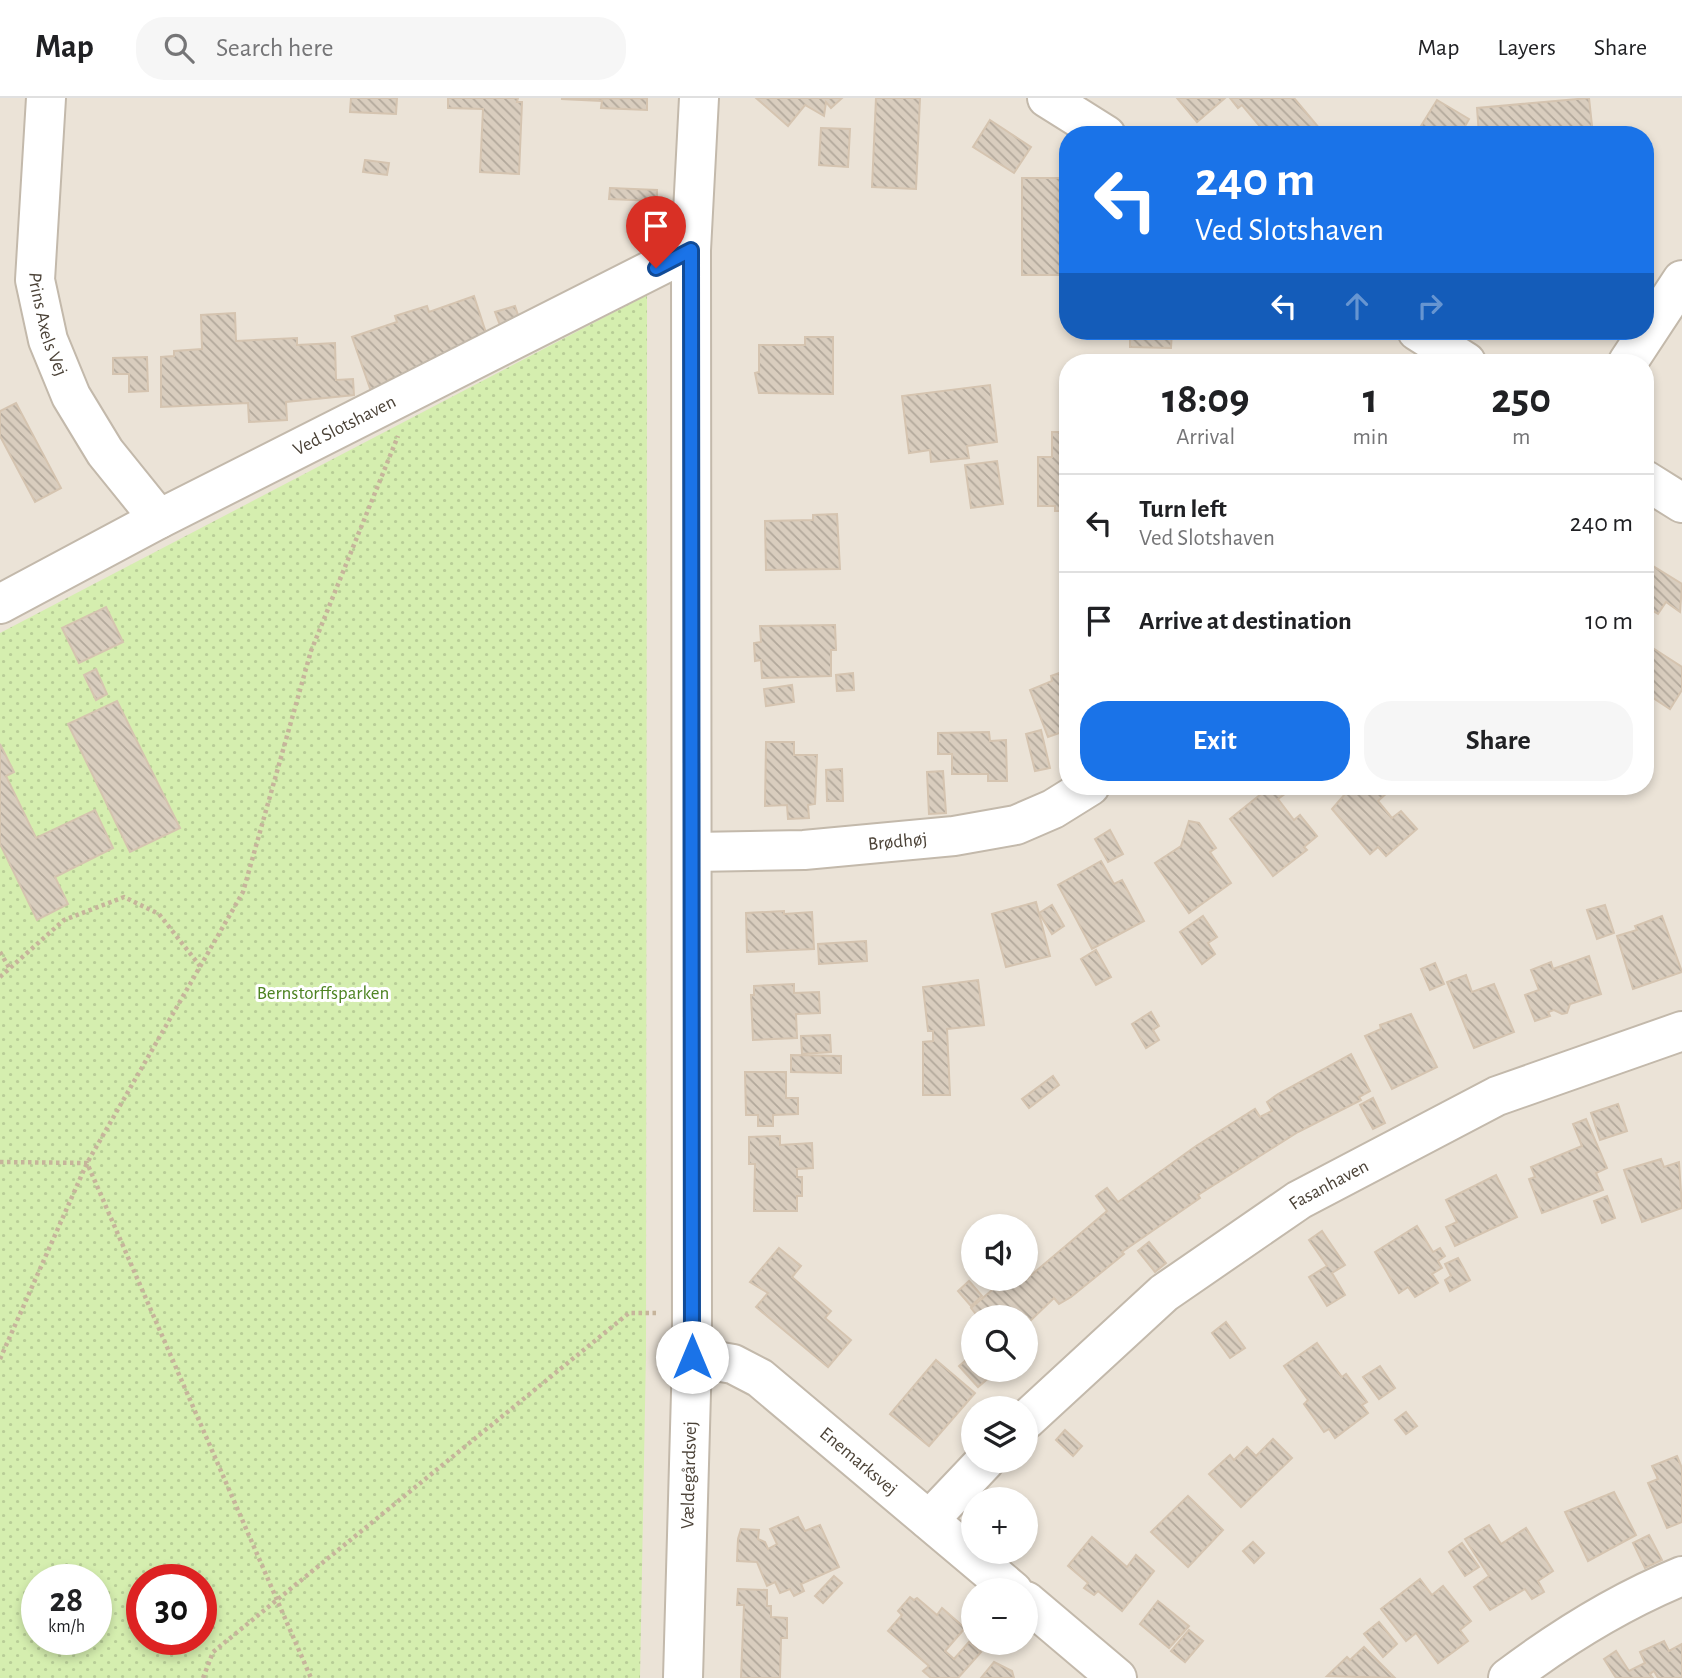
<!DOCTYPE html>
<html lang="en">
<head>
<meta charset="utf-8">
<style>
	:root { --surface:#fff; --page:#f6f6f6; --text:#202124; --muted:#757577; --line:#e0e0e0; --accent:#1a73e8 }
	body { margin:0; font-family:"Alegreya Sans",sans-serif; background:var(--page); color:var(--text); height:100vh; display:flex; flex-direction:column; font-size:26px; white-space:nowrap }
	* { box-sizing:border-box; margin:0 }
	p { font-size:23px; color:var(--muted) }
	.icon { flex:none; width:38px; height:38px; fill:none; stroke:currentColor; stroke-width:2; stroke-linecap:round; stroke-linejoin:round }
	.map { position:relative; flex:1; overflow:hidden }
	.sheet { position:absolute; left:1059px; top:256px; width:595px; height:441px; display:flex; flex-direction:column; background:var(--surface); border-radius:28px; box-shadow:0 4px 10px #0003 }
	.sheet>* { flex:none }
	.guide { position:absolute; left:1059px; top:28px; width:595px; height:214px; border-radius:28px; box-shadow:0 4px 10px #0003; background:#1a73e8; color:#fff; overflow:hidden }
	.tools { position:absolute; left:961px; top:1116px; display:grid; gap:14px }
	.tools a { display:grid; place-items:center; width:77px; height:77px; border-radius:50%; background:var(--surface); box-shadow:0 4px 10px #0003; font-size:35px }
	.speed { position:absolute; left:21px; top:1466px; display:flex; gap:14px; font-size:35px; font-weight:700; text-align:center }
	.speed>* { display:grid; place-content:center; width:91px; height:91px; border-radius:50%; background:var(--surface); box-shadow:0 4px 10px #0003; line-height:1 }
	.speed small { font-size:18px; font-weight:400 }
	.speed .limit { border:10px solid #d22; background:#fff; color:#111 }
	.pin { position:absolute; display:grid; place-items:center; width:60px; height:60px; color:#fff; margin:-72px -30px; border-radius:50% 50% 50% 0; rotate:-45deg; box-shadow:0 0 7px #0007 }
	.pin .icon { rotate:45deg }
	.me { position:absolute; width:77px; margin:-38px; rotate:0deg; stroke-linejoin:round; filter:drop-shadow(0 0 5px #0008) }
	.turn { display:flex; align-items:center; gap:24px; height:147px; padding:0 21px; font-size:32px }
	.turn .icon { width:91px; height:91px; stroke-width:2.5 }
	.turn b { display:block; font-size:49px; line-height:60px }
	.lanes { display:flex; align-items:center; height:66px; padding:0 21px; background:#0003; justify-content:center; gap:35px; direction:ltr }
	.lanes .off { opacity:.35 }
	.eta { display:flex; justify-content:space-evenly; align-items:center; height:119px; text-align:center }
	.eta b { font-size:42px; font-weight:700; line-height:49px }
	.cta { display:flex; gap:14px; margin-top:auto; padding:14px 21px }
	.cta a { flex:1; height:80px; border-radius:28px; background:var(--accent); color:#fff; font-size:28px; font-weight:700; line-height:80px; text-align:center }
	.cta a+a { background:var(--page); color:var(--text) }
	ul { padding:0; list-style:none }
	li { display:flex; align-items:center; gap:21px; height:98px; padding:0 21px; border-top:2px solid var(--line) }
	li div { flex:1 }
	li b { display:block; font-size:26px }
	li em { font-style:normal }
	header { display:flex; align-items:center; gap:42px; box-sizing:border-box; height:98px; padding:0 35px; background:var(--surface); border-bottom:2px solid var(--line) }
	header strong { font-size:33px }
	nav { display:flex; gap:38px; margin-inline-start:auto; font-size:24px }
	.search { width:490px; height:63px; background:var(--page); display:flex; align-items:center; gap:18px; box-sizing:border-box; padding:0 24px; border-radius:28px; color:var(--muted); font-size:26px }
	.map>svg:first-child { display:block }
</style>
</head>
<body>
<header>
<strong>Map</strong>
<div class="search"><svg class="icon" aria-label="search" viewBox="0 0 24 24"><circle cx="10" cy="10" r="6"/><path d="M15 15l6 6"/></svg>Search here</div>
<nav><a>Map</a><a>Layers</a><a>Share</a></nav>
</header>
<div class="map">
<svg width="1682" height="1580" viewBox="0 0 1682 1580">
	<defs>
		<pattern id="park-dots" width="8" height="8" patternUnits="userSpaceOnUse" patternTransform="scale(1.75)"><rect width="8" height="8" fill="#d5eeaf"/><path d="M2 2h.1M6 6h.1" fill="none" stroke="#b8cd97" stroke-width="1.8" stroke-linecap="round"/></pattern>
		<pattern id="building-back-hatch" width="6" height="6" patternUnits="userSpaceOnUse" patternTransform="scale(1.75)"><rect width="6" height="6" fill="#d9cdbe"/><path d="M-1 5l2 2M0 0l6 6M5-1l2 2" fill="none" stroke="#b2a89b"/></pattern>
	</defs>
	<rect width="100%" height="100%" fill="#f6f2ea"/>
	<path fill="#ebe3d7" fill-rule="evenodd" d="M0 0H1682V1580H0ZM1068 37H1645V233H1068ZM1068 264H1645V688H1068ZM973 1129H1026V1181H973ZM973 1220H1026V1272H973ZM973 1311H1026V1363H973ZM973 1402H1026V1454H973ZM37 1482H96V1542H37ZM142 1482H201V1542H142ZM973 1493H1026V1545H973Z"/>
	<path fill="url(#park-dots)" fill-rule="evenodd" d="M647 197 646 1255 640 1580H0V535ZM37 1482H96V1542H37ZM142 1482H201V1542H142Z"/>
	<g fill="url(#building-back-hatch)" stroke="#d5c4b0" stroke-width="2">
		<polygon points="351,0 397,0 396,16 350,14"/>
		<polygon points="448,0 518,0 517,4 522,4 519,76 480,74 483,11 448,10"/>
		<polygon points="647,0 647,12 601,10 602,3 561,1"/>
		<polygon points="756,0 842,0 831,10 826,4 824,18 805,7 788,28"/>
		<polygon points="876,0 920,0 916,91 872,89"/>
		<polygon points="1177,0 1225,0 1197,24"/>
		<polygon points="1230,0 1294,0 1325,37 1267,37 1242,7 1238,10"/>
		<polygon points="1589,0 1593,37 1479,37 1477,10"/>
		<polygon points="1437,2 1469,21 1460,37 1436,37 1421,28"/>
		<polygon points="990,22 1031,49 1014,75 973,49"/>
		<polygon points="821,30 850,31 848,69 819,67"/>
		<polygon points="365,62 389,65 387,77 363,74"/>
		<polygon points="1022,80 1066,80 1067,177 1022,177"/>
		<polygon points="610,90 657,92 657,103 609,101"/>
		<polygon points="474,198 489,244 466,256 388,282 392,293 373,299 352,239 397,224 395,218 427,208 429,214"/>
		<polygon points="515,208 520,223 501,230 495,214"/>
		<polygon points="235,215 236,243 297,240 297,247 335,245 336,282 353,281 354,297 286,304 287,322 249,324 248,305 161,309 161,259 174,258 174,253 202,251 201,217"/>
		<polygon points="1130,233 1172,233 1171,250 1130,249"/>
		<polygon points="805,239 833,239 833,296 759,295 755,275 759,274 759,247 805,247"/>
		<polygon points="147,259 148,293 129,294 129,276 113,276 113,260"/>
		<polygon points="990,287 997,344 967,348 969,360 931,364 930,352 909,355 902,298"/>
		<polygon points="16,305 61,390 35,404 0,338 0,313"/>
		<polygon points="1052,334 1068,334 1068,413 1055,413 1055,408 1038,408 1038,359 1052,359"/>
		<polygon points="997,363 1003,406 971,410 965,367"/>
		<polygon points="837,416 840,471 766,472 765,423 813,422 813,417"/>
		<polygon points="1645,463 1682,486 1680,514 1666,504 1658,516 1645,508"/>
		<polygon points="106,509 123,544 79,565 62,530"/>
		<polygon points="835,527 836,552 831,552 831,578 762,580 761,562 755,563 754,545 761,544 760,528"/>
		<polygon points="1645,545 1682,569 1682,592 1670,611 1647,596 1645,600"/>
		<polygon points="96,571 107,596 96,602 84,577"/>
		<polygon points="1068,572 1068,637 1063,638 1062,634 1048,639 1030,592 1052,583 1051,578"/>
		<polygon points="853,575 854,592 837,593 836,577"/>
		<polygon points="792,587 794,604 766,608 764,591"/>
		<polygon points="117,603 180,730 130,754 68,626"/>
		<polygon points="1041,632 1050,670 1035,673 1026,636"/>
		<polygon points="989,634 990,643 1006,642 1007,683 988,683 988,676 952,676 952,656 938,656 938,635"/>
		<polygon points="766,644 794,644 794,657 817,657 815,706 808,707 809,720 788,721 787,707 765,708"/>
		<polygon points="0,646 14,674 6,678 36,740 95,712 113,750 55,779 68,806 37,822 0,746"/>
		<polygon points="842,671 843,703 827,703 826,672"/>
		<polygon points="943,673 946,715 929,716 927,674"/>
		<polygon points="1271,688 1280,688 1286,695 1278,701 1294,722 1300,717 1317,738 1304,749 1307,752 1273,778 1230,721"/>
		<polygon points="1352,688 1355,691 1364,688 1367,691 1371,688 1382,688 1388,694 1378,703 1392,720 1401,713 1417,731 1386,758 1378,749 1370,756 1332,711"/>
		<polygon points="1189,723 1199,725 1216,750 1210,754 1231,785 1189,815 1155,765 1181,748"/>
		<polygon points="1110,732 1123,756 1108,764 1095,741"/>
		<polygon points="1101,763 1114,786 1122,782 1144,823 1092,851 1058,787"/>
		<polygon points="1036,804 1050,858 1006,869 992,816"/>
		<polygon points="1052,807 1064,828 1052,836 1039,815"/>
		<polygon points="1605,807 1614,835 1597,841 1587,812"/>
		<polygon points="784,813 784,816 812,814 814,851 747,854 746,815"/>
		<polygon points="1203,818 1217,839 1208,845 1215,856 1202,866 1180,834"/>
		<polygon points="1662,818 1682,874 1633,891 1617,838 1637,832 1635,828"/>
		<polygon points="866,843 867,863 819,866 818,846"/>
		<polygon points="1096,852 1111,879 1096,887 1081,861"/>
		<polygon points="1589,858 1601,896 1570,906 1567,915 1562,916 1554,912 1548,914 1550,918 1535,923 1525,897 1539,892 1531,872 1551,864 1553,871"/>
		<polygon points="1435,865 1444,886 1430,892 1421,871"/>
		<polygon points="1466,877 1472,894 1494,886 1514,934 1474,950 1447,884"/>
		<polygon points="978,882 984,927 947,931 950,997 923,997 923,944 933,943 933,933 928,933 923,889"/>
		<polygon points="794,886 794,895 819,894 820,915 796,916 797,940 753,942 751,897 754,897 754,888"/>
		<polygon points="1151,914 1159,928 1153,932 1159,942 1146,950 1132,926"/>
		<polygon points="1411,916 1437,969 1392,991 1365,938 1381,931 1380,927"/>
		<polygon points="830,937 831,954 802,956 801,938"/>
		<polygon points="1351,956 1370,993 1359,999 1361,1002 1298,1034 1198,1097 1200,1100 1122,1154 1124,1156 1071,1199 1059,1206 1054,1200 1026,1227 1026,1220 979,1220 971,1210 1005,1181 1023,1184 1107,1113 1096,1098 1107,1090 1118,1104 1196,1048 1255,1011 1260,1019 1272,1013 1267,1004 1278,996"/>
		<polygon points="791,957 841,958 841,975 791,974"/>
		<polygon points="745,974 786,974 786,1000 798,1000 798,1016 773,1017 773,1028 758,1028 758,1017 746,1017"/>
		<polygon points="1053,978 1059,987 1029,1010 1022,1001"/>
		<polygon points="1373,1000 1385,1025 1373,1031 1360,1007"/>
		<polygon points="1618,1006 1627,1033 1600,1042 1591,1015"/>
		<polygon points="1586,1021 1607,1070 1596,1075 1603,1092 1542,1115 1529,1081 1535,1079 1531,1069 1582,1048 1573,1026"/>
		<polygon points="780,1038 780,1047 812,1045 813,1070 797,1071 797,1079 802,1079 802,1098 797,1098 797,1113 754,1113 755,1066 749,1066 749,1039"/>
		<polygon points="1661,1061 1664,1069 1679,1064 1682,1110 1642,1124 1624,1072"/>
		<polygon points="1496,1077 1517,1119 1455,1148 1446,1129 1457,1124 1446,1102"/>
		<polygon points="1607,1098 1615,1120 1602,1125 1594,1103"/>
		<polygon points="1417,1128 1433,1154 1440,1150 1445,1158 1438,1163 1442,1170 1432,1176 1438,1185 1415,1199 1408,1189 1399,1195 1375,1154"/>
		<polygon points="1322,1133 1345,1167 1332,1175 1345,1197 1327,1208 1309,1179 1327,1168 1309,1142"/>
		<polygon points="1149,1144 1166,1165 1155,1174 1138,1153"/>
		<polygon points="779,1150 801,1168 792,1179 831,1213 825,1220 851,1242 828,1269 756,1209 768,1195 750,1184"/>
		<polygon points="1458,1160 1470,1182 1450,1193 1445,1182 1451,1178 1445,1166"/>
		<polygon points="969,1183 982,1198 971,1208 958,1193"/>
		<polygon points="1226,1224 1245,1250 1230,1260 1212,1235"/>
		<polygon points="1317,1245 1342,1279 1346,1276 1367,1304 1362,1307 1368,1315 1335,1340 1329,1331 1324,1334 1304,1306 1308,1302 1284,1268"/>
		<polygon points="973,1256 973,1272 998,1272 978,1289 959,1268"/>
		<polygon points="936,1262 975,1295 929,1348 890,1316"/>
		<polygon points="1380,1268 1395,1290 1379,1301 1363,1279"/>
		<polygon points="1406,1314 1417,1328 1406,1336 1395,1322"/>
		<polygon points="1065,1332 1082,1348 1073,1358 1056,1342"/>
		<polygon points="1273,1341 1292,1360 1241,1409 1209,1376 1230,1357 1234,1362 1247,1349 1256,1358"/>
		<polygon points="1677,1358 1682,1370 1682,1424 1667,1430 1648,1385 1658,1381 1652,1368"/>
		<polygon points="1614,1394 1636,1437 1588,1463 1565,1414"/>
		<polygon points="1188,1398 1223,1432 1188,1469 1151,1434"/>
		<polygon points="798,1419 805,1433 820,1427 839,1469 801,1486 804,1493 794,1498 790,1491 780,1495 775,1484 767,1488 757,1464 737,1463 738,1441 741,1431 759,1432 758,1441 765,1444 768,1451 777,1446 770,1431"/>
		<polygon points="1489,1427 1501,1446 1526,1430 1553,1473 1538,1483 1544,1494 1532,1501 1525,1491 1490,1512 1474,1489 1489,1478 1465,1441"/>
		<polygon points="1649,1437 1662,1462 1645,1470 1633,1445"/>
		<polygon points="1092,1439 1127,1469 1136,1457 1154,1473 1122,1513 1098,1493 1094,1497 1084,1490 1088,1485 1068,1468"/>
		<polygon points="1253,1444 1264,1455 1254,1465 1243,1453"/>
		<polygon points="1462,1445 1479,1469 1465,1478 1449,1454"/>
		<polygon points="834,1478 842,1485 823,1505 815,1498"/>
		<polygon points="1420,1481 1432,1497 1443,1488 1471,1523 1460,1532 1468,1543 1438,1565 1416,1535 1406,1543 1381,1511"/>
		<polygon points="738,1491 767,1492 767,1508 771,1508 771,1519 787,1520 787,1540 781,1540 780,1580 741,1580 744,1507 737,1507"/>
		<polygon points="910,1499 914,1502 917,1500 937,1517 942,1510 965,1530 945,1553 954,1561 969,1544 981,1554 958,1580 931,1580 923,1573 929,1568 888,1533 902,1517 898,1513"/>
		<polygon points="1158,1503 1189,1528 1169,1550 1140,1526"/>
		<polygon points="1379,1524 1397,1546 1383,1559 1364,1536"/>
		<polygon points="1189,1532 1203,1543 1185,1564 1171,1553"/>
		<polygon points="1664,1543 1669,1553 1682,1546 1682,1580 1658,1580 1654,1573 1650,1576 1653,1580 1616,1580 1604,1561 1616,1553 1629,1573 1645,1565 1640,1554"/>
		<polygon points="1364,1549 1395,1580 1327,1578 1347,1559 1350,1562"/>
		<polygon points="994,1564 1012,1573 1014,1580 981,1580"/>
	</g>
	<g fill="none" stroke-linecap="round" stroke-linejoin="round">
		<defs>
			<g id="minor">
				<path id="s1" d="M46 0 35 182 48 242 71 298 105 354 159 421"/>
				<polyline points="1047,0 1106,37"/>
				<polyline points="1417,233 1466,264"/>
				<polyline points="1628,264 1682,182"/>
				<polyline points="1645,382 1682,405"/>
				<path id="s2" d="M0 506 159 421 691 152"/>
				<path id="s3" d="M693 754 804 752 954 738 1016 727 1053 711 1090 688"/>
				<path id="s4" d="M692 1259 733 1266 760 1280 1013 1493"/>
				<path id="s5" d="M1026 1322 1164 1195 1299 1102 1497 998 1682 933"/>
				<polyline points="929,1422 985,1363"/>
				<polyline points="1026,1503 1117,1580"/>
				<path id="s6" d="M683 1580 692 1259 691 152 699 0"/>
				<path d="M1508 1580C1561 1540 1621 1503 1682 1478"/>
			</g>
		</defs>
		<use href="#minor" stroke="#c3b9ab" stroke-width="42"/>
		<g stroke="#c6b49b" stroke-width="4.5" stroke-dasharray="3.5 3.5" stroke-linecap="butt">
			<polyline points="0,854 10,871"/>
			<polyline points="0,879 64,822 124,799 159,816 200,868"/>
			<polyline points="0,1064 87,1065 311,1580"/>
			<polyline points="0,1261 87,1065 243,794 311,553 398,338"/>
			<polyline points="203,1580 213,1554 629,1215 659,1215"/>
		</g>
		<use href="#minor" stroke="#fff" stroke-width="38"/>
	</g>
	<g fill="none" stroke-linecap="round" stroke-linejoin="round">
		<defs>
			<polyline id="route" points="656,170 691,152 692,1259"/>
		</defs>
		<use href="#route" stroke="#114b97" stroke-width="18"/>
		<use href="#route" stroke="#1a73e8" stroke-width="12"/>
	</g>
	<g text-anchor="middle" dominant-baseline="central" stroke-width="6" stroke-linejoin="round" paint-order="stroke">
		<g font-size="19" fill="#4b4237" stroke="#fff">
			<text stroke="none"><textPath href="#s1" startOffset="228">Prins Axels Vej</textPath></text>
			<text stroke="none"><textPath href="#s2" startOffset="388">Ved Slotshaven</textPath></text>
			<text stroke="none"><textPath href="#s3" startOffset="205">Brødhøj</textPath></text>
			<text stroke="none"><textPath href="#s5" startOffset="385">Fasanhaven</textPath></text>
			<text stroke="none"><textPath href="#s4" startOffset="201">Enemarksvej</textPath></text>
			<text stroke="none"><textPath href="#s6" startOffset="203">Vældegårdsvej</textPath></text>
		</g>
		<g font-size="19" fill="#4e8423" stroke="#fff">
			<text x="323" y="895">Bernstorffsparken</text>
		</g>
	</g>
</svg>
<div class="tools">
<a><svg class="icon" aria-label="sound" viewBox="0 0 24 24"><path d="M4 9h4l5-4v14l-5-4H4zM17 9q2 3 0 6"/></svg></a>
<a><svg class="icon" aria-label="search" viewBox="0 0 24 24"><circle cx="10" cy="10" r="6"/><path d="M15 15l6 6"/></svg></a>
<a><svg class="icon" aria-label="layers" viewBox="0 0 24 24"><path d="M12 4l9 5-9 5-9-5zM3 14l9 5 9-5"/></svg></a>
<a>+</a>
<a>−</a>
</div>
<div class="speed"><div>28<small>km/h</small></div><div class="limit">30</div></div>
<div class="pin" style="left:656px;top:170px;background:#d93025"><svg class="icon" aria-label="arrive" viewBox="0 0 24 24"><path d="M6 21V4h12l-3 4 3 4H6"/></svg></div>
<svg class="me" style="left:692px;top:1259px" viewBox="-20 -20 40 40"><circle r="19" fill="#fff"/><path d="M0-13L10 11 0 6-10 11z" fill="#1a73e8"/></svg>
<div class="guide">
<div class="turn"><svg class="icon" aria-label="left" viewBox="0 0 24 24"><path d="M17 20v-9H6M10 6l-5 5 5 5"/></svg><div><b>240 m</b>Ved Slotshaven</div></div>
<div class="lanes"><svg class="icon" aria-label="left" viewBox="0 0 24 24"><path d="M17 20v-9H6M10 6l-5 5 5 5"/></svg><svg class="icon off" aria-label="ahead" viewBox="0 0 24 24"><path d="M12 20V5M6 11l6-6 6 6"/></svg><svg class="icon off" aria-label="right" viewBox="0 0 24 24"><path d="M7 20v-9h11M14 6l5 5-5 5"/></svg></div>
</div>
<section class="sheet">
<div class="eta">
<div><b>18:09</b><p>Arrival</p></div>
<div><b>1</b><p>min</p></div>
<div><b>250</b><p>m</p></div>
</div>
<ul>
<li><svg class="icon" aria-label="left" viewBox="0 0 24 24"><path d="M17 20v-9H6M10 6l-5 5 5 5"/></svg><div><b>Turn left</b><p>Ved Slotshaven</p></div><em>240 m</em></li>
<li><svg class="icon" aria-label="arrive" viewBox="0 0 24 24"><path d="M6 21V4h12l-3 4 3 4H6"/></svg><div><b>Arrive at destination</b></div><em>10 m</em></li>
</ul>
<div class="cta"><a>Exit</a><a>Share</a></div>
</section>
</div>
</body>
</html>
